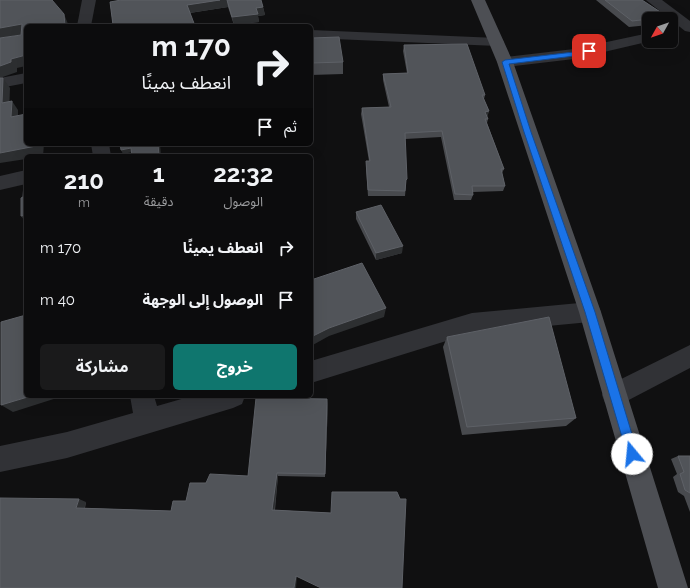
<!DOCTYPE html>
<html lang="ar">
<head>
<meta charset="utf-8">
<style>
	:root { --surface:#0c0c0d; --page:#1a1a1b; --text:#f1f3f6; --muted:#9a9b9d; --line:#2c2c2e; --accent:#0f766e }
	body { margin:0; font-family:Raleway,"Noto Sans Arabic",sans-serif; background:var(--page); color:var(--text); direction:rtl; height:100vh; display:flex; flex-direction:column; font-size:15px; white-space:nowrap }
	* { box-sizing:border-box; margin:0 }
	p { font-size:13px; color:var(--muted) }
	.icon { flex:none; width:22px; height:22px; fill:none; stroke:currentColor; stroke-width:2; stroke-linecap:round; stroke-linejoin:round }
	.map { position:relative; flex:1; overflow:hidden; direction:ltr }
	.sheet { position:absolute; left:24px; top:154px; width:289px; height:244px; display:flex; flex-direction:column; background:var(--surface); border-radius:6px; box-shadow:0 4px 16px #0002,0 0 0 1px var(--line); direction:rtl }
	.sheet>* { flex:none }
	.guide { position:absolute; left:24px; top:24px; width:289px; height:122px; border-radius:6px; box-shadow:0 4px 16px #0002,0 0 0 1px var(--line); direction:rtl; background:#0c0c0d; color:var(--text); overflow:hidden }
	.needle { width:26px; rotate:230deg }
	.buttons { position:absolute; left:642px; top:12px; display:grid; gap:8px }
	.buttons a { display:grid; place-items:center; width:36px; height:36px; border-radius:6px; background:var(--surface); box-shadow:0 4px 16px #0002,0 0 0 1px var(--line); font-size:20px }
	.pin { position:absolute; display:grid; place-items:center; width:34px; height:34px; color:#fff; margin:-17px; border-radius:8px; box-shadow:0 2px 6px #0006 }
	.me { position:absolute; width:44px; margin:-22px; rotate:343deg; stroke-linejoin:round; filter:drop-shadow(0 0 3px #0008) }
	.turn { display:flex; align-items:center; gap:14px; height:84px; padding:0 16px; font-size:18px }
	.turn .icon { width:52px; height:52px; stroke-width:2.5 }
	.turn b { display:block; font-size:28px; line-height:34px }
	.then { display:flex; align-items:center; height:38px; padding:0 16px; background:#0003; gap:8px; font-size:15px }
	.eta { display:flex; justify-content:space-evenly; align-items:center; height:68px; text-align:center }
	.eta b { font-size:24px; font-weight:700; line-height:28px }
	.cta { display:flex; gap:8px; margin-top:auto; padding:8px 16px }
	.cta a { flex:1; height:46px; border-radius:6px; background:var(--accent); color:#fff; font-size:16px; font-weight:700; line-height:46px; text-align:center }
	.cta a+a { background:var(--page); color:var(--text) }
	ul { padding:0; list-style:none }
	li { display:flex; align-items:center; gap:12px; height:52px; padding:0 16px }
	li div { flex:1 }
	li b { display:block; font-size:15px }
	li em { font-style:normal }
	.map>svg:first-child { display:block }
</style>
</head>
<body>
<div class="map">
<svg width="690" height="588" viewBox="0 0 690 588">
	<rect width="100%" height="100%" fill="#101011"/>
	<g fill="none" stroke-linecap="round" stroke-linejoin="round">
		<g fill="#313236" fill-rule="evenodd">
			<polygon points="82,0 96,0 91,26 77,26"/>
			<polygon points="646,0 662,0 690,21 690,32 685,31"/>
			<polygon points="311,30 497,38 502,39 504,42 502,45 497,46 311,38"/>
			<polygon points="649,33 649,41 651,41 574,59 505,67 500,65 497,62 500,59 505,57 574,49"/>
			<polygon points="26,73 26,83 0,88 0,78"/>
			<polygon points="91,144 109,144 111,156 93,156"/>
			<polygon points="26,170 26,184 0,190 0,176"/>
			<polygon points="590,302 598,305 601,312 598,319 590,322 472,333 311,383 311,361 472,313"/>
			<polygon points="690,345 690,368 623,403 614,407 605,403 602,395 605,387"/>
			<polygon points="130,396 154,396 157,406 192,396 245,396 242,404 233,408 67,458 0,472 0,446 67,432 133,413"/>
		</g>
		<polygon fill="#4d4f54" fill-rule="evenodd" points="471,0 485,0 513,62 601,312 688,588 658,588 579,312 497,62"/>
	</g>
	<g fill="#484a4e">
		<polygon points="261,0 263,7 265,15 258,16 259,22 234,25 228,7 190,13 195,26 109,26 113,25 110,2"/>
		<polygon points="596,0 642,0 668,17 667,19 649,19 649,25 629,27"/>
		<polygon points="311,38 343,62 343,74 311,75"/>
		<polygon points="404,45 485,95 484,99 489,111 487,117 488,119 487,123 504,169 502,173 505,186 503,191 473,192 473,195 471,200 454,200 441,137 405,139 406,185 405,196 368,196 366,167 366,161 369,161 361,114 362,108 389,107 383,80 383,74 407,73 403,51"/>
		<polygon points="356,212 402,253 376,260 356,219"/>
		<polygon points="447,337 576,418 566,426 462,435 443,347"/>
		<polygon points="328,404 325,477 278,476 275,510 331,513 397,492 297,577 0,588 86,502 85,508 171,511 186,501 206,483 248,476"/>
		<polygon points="678,456 690,456 690,512 684,496 678,492 673,477 677,474 671,459"/>
	</g>
	<g fill="#2d2f31">
		<polygon points="220,0 227,0 228,7 189,13 187,5"/>
		<polygon points="263,7 265,15 258,16 259,22 234,25 232,17 256,8"/>
		<polygon points="64,14 68,24 69,26 65,26"/>
		<polygon points="22,24 26,34 0,38 0,28"/>
		<polygon points="26,55 26,66 17,68 17,72 0,78 0,66 11,59"/>
		<polygon points="3,78 10,88 9,112 2,103"/>
		<polygon points="12,101 18,110 18,126 11,117"/>
		<polygon points="489,111 487,117 485,112"/>
		<polygon points="36,144 44,144 43,156 26,156 26,159 0,163 0,153"/>
		<polygon points="158,144 160,144 161,156 159,156"/>
		<polygon points="131,148 133,152 123,154 121,150"/>
		<polygon points="26,215 26,219 24,220 21,216"/>
		<polygon points="403,246 402,253 376,260 376,253"/>
		<polygon points="386,308 384,317 329,336 311,346 311,337 329,328"/>
		<polygon points="31,396 63,396 13,412 1,405"/>
		<polygon points="327,399 328,404 325,477 325,474"/>
		<polygon points="277,473 278,476 274,513 272,510"/>
		<polygon points="79,499 86,502 84,510 76,508"/>
		<polygon points="296,576 297,576 296,588 294,588"/>
	</g>
	<g fill="#515459" stroke="#5e6167">
		<polygon points="0,0 52,0 64,14 65,26 26,26 26,55 11,59 11,62 0,66 0,38 21,35 22,24 0,28"/>
		<polygon points="121,0 220,0 187,5 195,26 109,26 113,25 110,2"/>
		<polygon points="227,0 261,0 263,7 256,8 258,14 232,17"/>
		<polygon points="605,0 642,0 668,17 632,21"/>
		<polygon points="339,37 343,62 311,63 311,38"/>
		<polygon points="467,44 485,95 482,95 489,111 485,112 488,119 485,119 504,169 501,169 505,186 472,186 473,195 455,194 442,131 405,133 407,179 406,180 405,191 368,190 366,161 370,161 362,108 391,107 383,74 408,73 404,45"/>
		<polygon points="0,78 3,78 2,103 12,101 11,117 26,114 26,144 36,144 36,146 0,153"/>
		<polygon points="120,144 158,144 159,156 166,154 166,156 132,156 131,148 121,150"/>
		<polygon points="26,182 26,215 21,216 21,198 23,197 24,183"/>
		<polygon points="381,205 403,246 376,253 356,212"/>
		<polygon points="362,263 386,308 329,328 311,337 311,280"/>
		<polygon points="26,315 26,396 31,396 1,405 1,322"/>
		<polygon points="549,317 576,418 467,427 447,337"/>
		<polygon points="256,398 327,399 325,474 277,473 272,510 331,513 332,492 397,492 400,499 406,499 402,588 321,588 296,576 294,588 0,588 0,498 79,499 76,508 171,511 173,501 186,501 190,483 206,483 210,474 248,476"/>
		<polygon points="678,456 690,456 690,493 685,490 680,474 684,472"/>
	</g>
	<polygon fill="#1a73e8" stroke="#114b97" points="589,49 591,50 591,52 574,56 509,64 531,132 595,312 638,454 636,458 632,460 628,458 627,454 585,312 524,132 502,62 505,60 574,52"/>
</svg>
<div class="buttons">
<a><svg class="needle" viewBox="-14 -14 28 28"><path d="M0-13l5 13h-10z" fill="#e53935"/><path d="M0 13l5-13h-10z" fill="#9a9b9d"/></svg></a>
</div>
<div class="pin" style="left:589px;top:51px;background:#d93025"><svg class="icon" aria-label="arrive" viewBox="0 0 24 24"><path d="M6 21V4h12l-3 4 3 4H6"/></svg></div>
<svg class="me" style="left:632px;top:454px" viewBox="-20 -20 40 40"><circle r="19" fill="#fff"/><path d="M0-13L10 11 0 6-10 11z" fill="#1a73e8"/></svg>
<div class="guide">
<div class="turn"><svg class="icon" aria-label="right" viewBox="0 0 24 24"><path d="M7 20v-9h11M14 6l5 5-5 5"/></svg><div><b>170 m</b>انعطف يمينًا</div></div>
<div class="then">ثم<svg class="icon" aria-label="arrive" viewBox="0 0 24 24"><path d="M6 21V4h12l-3 4 3 4H6"/></svg></div>
</div>
<section class="sheet">
<div class="eta">
<div><b>22:32</b><p>الوصول</p></div>
<div><b>1</b><p>دقيقة</p></div>
<div><b>210</b><p>m</p></div>
</div>
<ul>
<li><svg class="icon" aria-label="right" viewBox="0 0 24 24"><path d="M7 20v-9h11M14 6l5 5-5 5"/></svg><div><b>انعطف يمينًا</b></div><em>170 m</em></li>
<li><svg class="icon" aria-label="arrive" viewBox="0 0 24 24"><path d="M6 21V4h12l-3 4 3 4H6"/></svg><div><b>الوصول إلى الوجهة</b></div><em>40 m</em></li>
</ul>
<div class="cta"><a>خروج</a><a>مشاركة</a></div>
</section>
</div>
</body>
</html>
